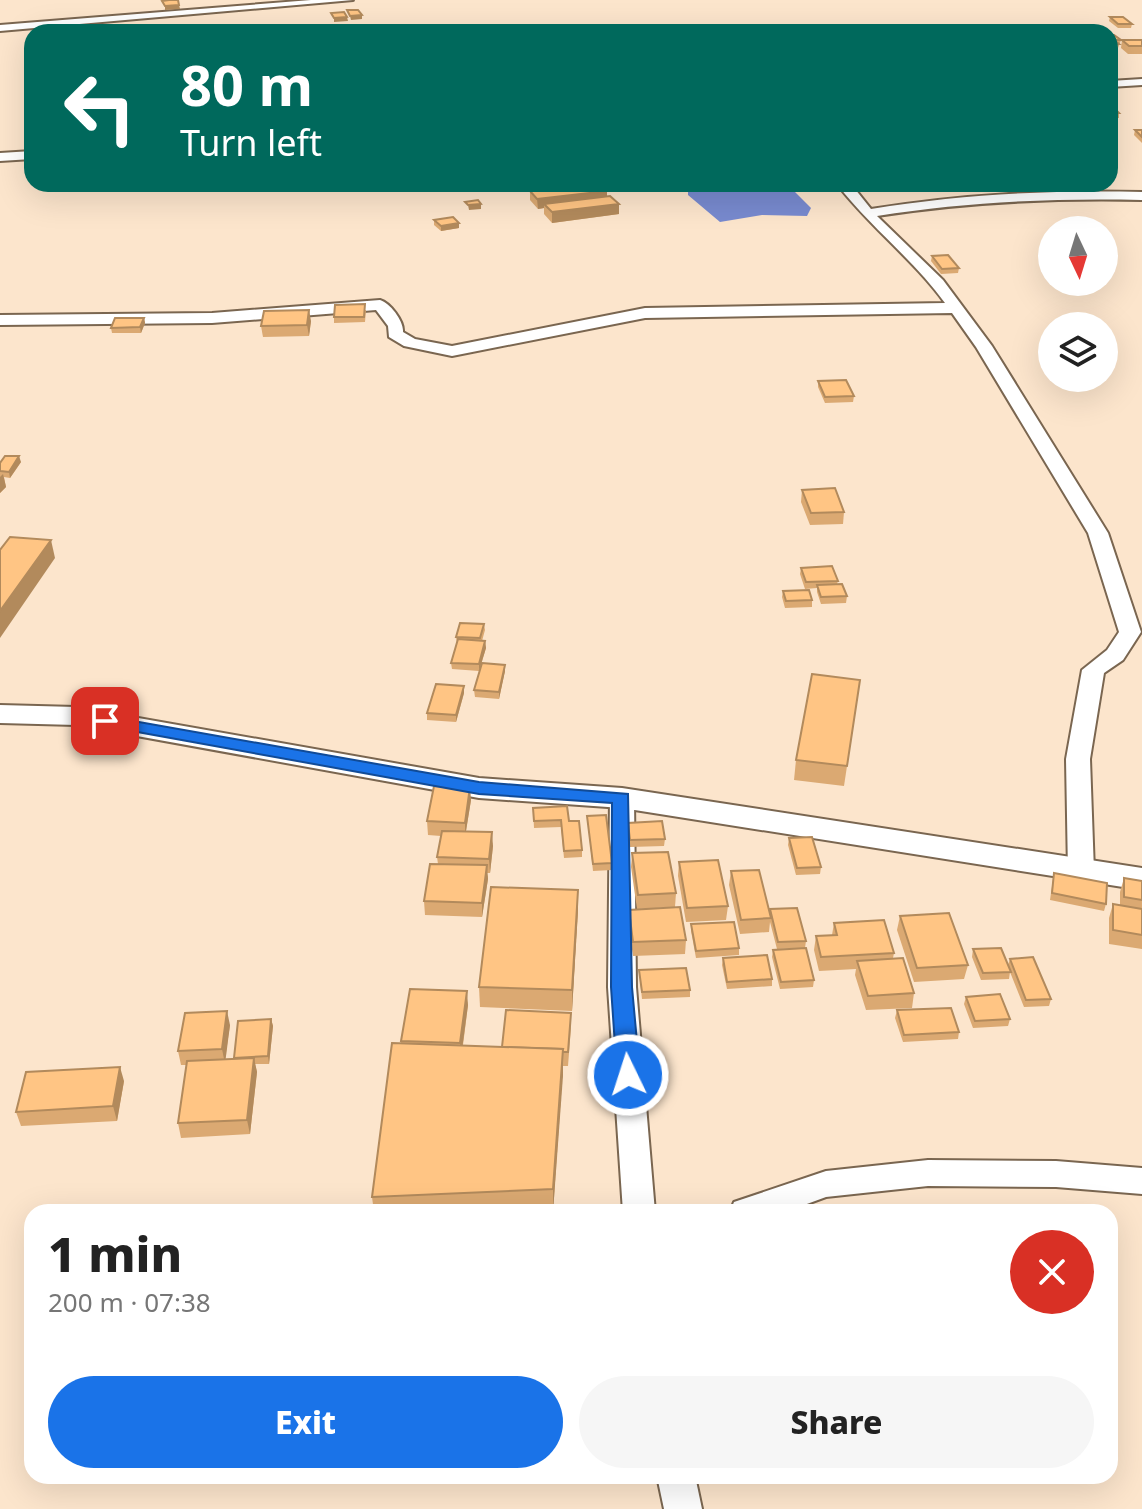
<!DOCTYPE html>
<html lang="en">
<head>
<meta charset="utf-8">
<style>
	:root { --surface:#fff; --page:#f6f6f6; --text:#222; --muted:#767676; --accent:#1a73e8 }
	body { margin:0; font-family:"Noto Sans",sans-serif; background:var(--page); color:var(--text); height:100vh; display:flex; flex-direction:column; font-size:30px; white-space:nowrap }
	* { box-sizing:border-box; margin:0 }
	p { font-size:26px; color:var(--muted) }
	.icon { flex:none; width:44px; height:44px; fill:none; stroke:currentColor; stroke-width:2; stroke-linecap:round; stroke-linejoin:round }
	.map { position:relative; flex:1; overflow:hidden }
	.panel { position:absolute; left:24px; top:1204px; width:1094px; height:280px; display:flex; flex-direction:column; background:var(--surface); border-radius:24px; box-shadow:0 8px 32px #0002 }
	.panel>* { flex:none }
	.guide { position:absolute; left:24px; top:24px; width:1094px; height:168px; border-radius:24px; box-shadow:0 8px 32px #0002; background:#00695c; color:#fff; overflow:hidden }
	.needle { width:52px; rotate:176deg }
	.controls { position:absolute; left:1038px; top:216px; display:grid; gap:16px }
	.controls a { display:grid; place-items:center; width:80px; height:80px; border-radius:50%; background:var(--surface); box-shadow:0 8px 32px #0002; font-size:40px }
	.pin { position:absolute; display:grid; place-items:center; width:68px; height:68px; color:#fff; margin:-34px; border-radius:16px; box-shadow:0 4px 12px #0006 }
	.me { position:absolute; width:88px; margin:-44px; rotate:356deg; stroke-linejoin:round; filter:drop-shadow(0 0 6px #0008) }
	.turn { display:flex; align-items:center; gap:28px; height:168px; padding:0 24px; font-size:36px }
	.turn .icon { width:104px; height:104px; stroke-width:2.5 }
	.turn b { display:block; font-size:56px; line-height:68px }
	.round { display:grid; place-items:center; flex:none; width:84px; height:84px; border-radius:42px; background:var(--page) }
	.summary { display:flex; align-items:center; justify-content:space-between; height:136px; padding:0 24px }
	h1 { font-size:48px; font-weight:800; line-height:60px }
	.action { display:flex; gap:16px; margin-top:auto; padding:16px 24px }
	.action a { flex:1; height:92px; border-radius:48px; background:var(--accent); color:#fff; font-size:32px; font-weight:800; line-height:92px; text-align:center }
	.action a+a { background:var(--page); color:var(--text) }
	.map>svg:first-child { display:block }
</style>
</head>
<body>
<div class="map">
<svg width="1142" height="1509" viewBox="0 0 1142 1509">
	<rect width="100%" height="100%" fill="#fce5cc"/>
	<polygon fill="#788acf" points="728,184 787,184 811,208 807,216 762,215 720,222 688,195 688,190"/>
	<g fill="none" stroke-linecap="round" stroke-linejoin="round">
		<defs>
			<g id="minor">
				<polygon points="311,0 353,0 0,31 0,25"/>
				<polygon points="1142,79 1142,85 1110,87 1110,81"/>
				<polygon points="32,151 32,159 0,161 0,153"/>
				<path d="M837 184H851L871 209C964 194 1048 190 1142 192V200C1052 198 966 202 877 216L943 280 992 346 1108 533 1141 632 1123 660 1104 673 1090 759 1094 872 1090 878H1072L1068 872 1066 759 1082 670 1107 650 1119 632 1088 533 976 347 952 313 645 318 452 356 404 346 389 337 388 326 376 310 212 323 0 325V315L212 313 380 300C390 303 404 321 403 332L415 339 452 346 645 308 945 303C914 260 870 227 837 184Z"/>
				<polygon points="622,790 631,792 634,798 636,987 655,1212 623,1212 608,987 610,798 613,792"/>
				<polygon points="928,1160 1056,1161 1142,1168 1142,1194 1056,1187 928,1186 826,1197 785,1212 730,1212 734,1202 826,1171"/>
				<polygon points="657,1476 695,1476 702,1509 664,1509"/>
			</g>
			<polygon id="tertiary" points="0,705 76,707 479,778 622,788 1142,868 1142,890 622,808 479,798 76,725 0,723"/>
		</defs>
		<use href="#minor" stroke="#7a6650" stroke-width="4"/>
		<use href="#tertiary" stroke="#7a6650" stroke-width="4"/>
		<use href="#minor" fill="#fff" fill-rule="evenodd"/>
		<use href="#tertiary" fill="#fff" fill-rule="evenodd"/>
	</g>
	<g fill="#dba972">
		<polygon points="1110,17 1132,24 1131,28 1118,28 1109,21"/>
		<polygon points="1110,35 1121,40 1118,48 1110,47"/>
		<polygon points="1122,40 1142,40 1142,54 1128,54 1121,48"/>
		<polygon points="1110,107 1119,113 1119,118 1110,118"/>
		<polygon points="1135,130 1142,130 1142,143 1134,135"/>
		<polygon points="527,184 541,184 541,187 528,187"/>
		<polygon points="530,191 607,191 607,196 619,214 552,223 544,214 544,208 538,209 530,200"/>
		<polygon points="434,220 459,228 441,231 434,225"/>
		<polygon points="932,256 959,268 958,273 941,274 931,261"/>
		<polygon points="366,310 365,322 334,323 334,317"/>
		<polygon points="144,318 145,323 141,333 112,333 111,328"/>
		<polygon points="311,321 309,336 263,337 261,326"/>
		<polygon points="818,381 854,396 853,402 825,403 818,387"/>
		<polygon points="21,462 10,478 4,477 6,487 0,493 0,463"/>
		<polygon points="802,490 844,512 843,524 810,525 801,502"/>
		<polygon points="801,568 838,581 837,584 847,596 846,603 821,604 817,592 817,588 805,589 800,574"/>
		<polygon points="783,591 812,600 812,607 785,608 782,597"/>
		<polygon points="484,624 485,630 482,641 485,641 486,648 479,671 452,669 451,663 457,644 456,637"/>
		<polygon points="505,665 505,671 499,699 475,697 474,690"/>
		<polygon points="860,680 844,786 794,780 796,760"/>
		<polygon points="464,693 456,722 427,720 427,713"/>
		<polygon points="471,800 466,831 493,846 490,873 487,873 488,879 482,917 425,915 424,901 438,864 437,857 441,836 428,835 427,821"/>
		<polygon points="533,808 569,821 582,850 582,857 564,858 561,827 534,828"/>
		<polygon points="587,816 612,863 612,870 593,871"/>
		<polygon points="628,823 665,839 664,846 630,847"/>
		<polygon points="789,838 821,867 820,874 796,875 788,845"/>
		<polygon points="632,853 676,893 675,907 637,909 631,867"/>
		<polygon points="679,862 728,906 726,920 686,922 678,876"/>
		<polygon points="731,871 769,913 806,941 805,948 777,949 770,922 769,932 740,934 729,885"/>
		<polygon points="1054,873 1106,904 1104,911 1050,900"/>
		<polygon points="1124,878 1142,881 1142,949 1109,944 1109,918 1113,904 1120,905 1120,892"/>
		<polygon points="578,890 578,910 572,1011 480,1007 479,987"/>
		<polygon points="629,910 686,940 685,954 633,956 628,924"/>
		<polygon points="900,916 968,965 964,979 914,982 897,930"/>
		<polygon points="834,923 894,953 893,958 914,993 912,1008 866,1010 855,975 856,969 819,971 814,950 816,936 832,935"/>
		<polygon points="691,924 739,948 739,955 696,958 691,931"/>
		<polygon points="973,949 1008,965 1010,959 1051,999 1049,1006 1024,1007 1010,972 1009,979 981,980 972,957"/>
		<polygon points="773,950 814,980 813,987 780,989 772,957"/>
		<polygon points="723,958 772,979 772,986 727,989 722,965"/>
		<polygon points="639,970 690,990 690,997 642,999"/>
		<polygon points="966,997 1010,1019 1008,1026 973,1028 964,1004"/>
		<polygon points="468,1005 463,1045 502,1047 571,1027 568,1066 563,1066 553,1212 374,1212 372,1197 401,1041"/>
		<polygon points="897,1010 959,1032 958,1039 903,1042 895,1018"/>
		<polygon points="271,1019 273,1026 269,1064 255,1064 257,1072 250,1134 181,1138 178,1123 187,1065 181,1065 178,1051 230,1025 225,1059 234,1059"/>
		<polygon points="124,1081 117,1121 21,1126 16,1112"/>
	</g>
	<g fill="#b28a5c">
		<polygon points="179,5 180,9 165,10 165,6"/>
		<polygon points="362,15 362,19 351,20 350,16"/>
		<polygon points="347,17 348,21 334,22 334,18"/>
		<polygon points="607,191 607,201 544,204 544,208 538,209 537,199"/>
		<polygon points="481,204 481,209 469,210 468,205"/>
		<polygon points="619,204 619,214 552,223 552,212"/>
		<polygon points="459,223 459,228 441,231 441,226"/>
		<polygon points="309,310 311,321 309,336 307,325"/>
		<polygon points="144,318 145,323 141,333 140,327"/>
		<polygon points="19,456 21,462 10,478 9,472"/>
		<polygon points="3,474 6,487 0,493 0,477"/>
		<polygon points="51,540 55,558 0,638 0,611"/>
		<polygon points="485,641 486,648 479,671 479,664"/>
		<polygon points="505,665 505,671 499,699 499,692"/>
		<polygon points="464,686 464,693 456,722 456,715"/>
		<polygon points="470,787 471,800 465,837 465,823"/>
		<polygon points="492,832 493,846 490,873 489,859"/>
		<polygon points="487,865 488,879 482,917 482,903"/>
		<polygon points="578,890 578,910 572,1011 572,990"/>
		<polygon points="467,991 468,1005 461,1057 460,1043"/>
		<polygon points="227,1011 230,1025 225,1064 222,1049"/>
		<polygon points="271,1019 273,1026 269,1064 268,1056"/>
		<polygon points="563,1049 563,1076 553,1212 553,1189"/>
		<polygon points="254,1058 257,1072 250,1134 247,1120"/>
		<polygon points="120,1067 124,1081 117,1121 113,1106"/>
	</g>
	<g fill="#ffc584" stroke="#b28a5c" stroke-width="2">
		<polygon points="169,0 178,0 179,5 165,6 162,1"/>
		<polygon points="347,10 358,10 362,15 350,16"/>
		<polygon points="344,12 347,17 334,18 331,13"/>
		<polygon points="1110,17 1123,17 1132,24 1118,24"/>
		<polygon points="1110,35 1114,35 1121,40 1114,40 1119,44 1112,44 1110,42"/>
		<polygon points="1122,40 1142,40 1142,46 1129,46"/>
		<polygon points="1112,106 1119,113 1110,113 1110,107"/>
		<polygon points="1135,130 1142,130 1142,137"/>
		<polygon points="587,184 600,184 607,191 537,199 530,191"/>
		<polygon points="610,196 619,204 552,212 544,204"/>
		<polygon points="478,200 481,204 468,205 465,202"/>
		<polygon points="453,217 459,223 441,226 434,220"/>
		<polygon points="948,255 959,268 942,269 932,256"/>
		<polygon points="365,304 364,317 334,317 335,305"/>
		<polygon points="309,310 307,325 261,326 264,311"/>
		<polygon points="115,318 144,318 140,327 111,328"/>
		<polygon points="846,380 854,396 825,397 818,381"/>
		<polygon points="5,456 19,456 9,472 0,471 0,463"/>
		<polygon points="835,488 844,512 811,513 802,490"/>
		<polygon points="10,537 51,540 0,611 0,550"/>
		<polygon points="832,566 838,581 806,582 801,568"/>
		<polygon points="842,584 847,596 821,597 817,585"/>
		<polygon points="809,590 812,600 786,601 783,591"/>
		<polygon points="460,623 484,624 480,638 456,637"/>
		<polygon points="458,639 485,641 479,664 451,663"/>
		<polygon points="482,663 505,665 499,692 474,690"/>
		<polygon points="812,674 860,680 847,766 796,760"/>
		<polygon points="436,684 464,686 456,715 427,713"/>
		<polygon points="434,786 470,787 465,823 427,821"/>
		<polygon points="567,806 569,821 579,821 582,850 564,851 561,820 534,821 533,808"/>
		<polygon points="606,815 612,863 593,864 587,816"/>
		<polygon points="662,821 665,839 630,840 628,823"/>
		<polygon points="442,831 492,832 489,859 437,857"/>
		<polygon points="812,837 821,867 797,868 789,838"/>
		<polygon points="668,852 676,893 638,895 632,853"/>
		<polygon points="718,860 728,906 687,908 679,862"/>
		<polygon points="430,864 487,865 482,903 424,901"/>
		<polygon points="759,870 771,918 741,920 731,871"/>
		<polygon points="1054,873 1107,883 1106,904 1052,893"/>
		<polygon points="1124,878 1142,881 1142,900 1124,897"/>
		<polygon points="491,887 578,890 572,990 479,987"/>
		<polygon points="1113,904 1142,909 1142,935 1113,930"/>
		<polygon points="680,907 686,940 633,942 629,910"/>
		<polygon points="797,908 806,941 778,942 770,909"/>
		<polygon points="949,913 968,965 917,968 900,916"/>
		<polygon points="884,920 894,953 821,957 816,936 837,935 834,923"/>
		<polygon points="734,922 739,948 696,951 691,924"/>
		<polygon points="806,948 814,980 781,982 773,950"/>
		<polygon points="1001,948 1011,972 983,973 973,949"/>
		<polygon points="767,955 772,979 727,982 723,958"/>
		<polygon points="1033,957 1051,999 1026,1000 1010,959"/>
		<polygon points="903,958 914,993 868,996 857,961"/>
		<polygon points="686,968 690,990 642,992 639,970"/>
		<polygon points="410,989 467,991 460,1043 401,1041"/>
		<polygon points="1000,994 1010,1019 975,1021 966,997"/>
		<polygon points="951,1008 959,1032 904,1035 897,1010"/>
		<polygon points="506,1010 571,1013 568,1052 562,1052 563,1049 502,1047"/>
		<polygon points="227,1011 222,1049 178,1051 185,1013"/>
		<polygon points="271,1019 268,1056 234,1058 238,1021"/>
		<polygon points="392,1043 563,1049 553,1189 372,1197"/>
		<polygon points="254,1058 247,1120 178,1123 187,1061"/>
		<polygon points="120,1067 113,1106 16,1112 26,1072"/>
	</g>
	<polygon fill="#1a73e8" stroke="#114b97" stroke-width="2" points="105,716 479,782 628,794 632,987 640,1075 636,1082 620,1082 617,1075 611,987 612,803 479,794 99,725 96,721"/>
</svg>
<div class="controls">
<a><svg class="needle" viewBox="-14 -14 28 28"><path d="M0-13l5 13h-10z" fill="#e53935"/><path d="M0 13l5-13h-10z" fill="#767676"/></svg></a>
<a><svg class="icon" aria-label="layers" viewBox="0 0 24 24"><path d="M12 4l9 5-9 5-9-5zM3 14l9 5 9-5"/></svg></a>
</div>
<div class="pin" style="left:105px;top:721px;background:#d93025"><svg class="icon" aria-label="arrive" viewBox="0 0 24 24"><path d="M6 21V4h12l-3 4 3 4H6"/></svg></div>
<svg class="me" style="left:628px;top:1075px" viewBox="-20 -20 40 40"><circle r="17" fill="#1a73e8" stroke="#fff" stroke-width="3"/><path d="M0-11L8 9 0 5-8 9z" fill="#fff"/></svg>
<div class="guide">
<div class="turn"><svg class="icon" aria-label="left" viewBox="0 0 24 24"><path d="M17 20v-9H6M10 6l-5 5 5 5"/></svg><div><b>80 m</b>Turn left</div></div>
</div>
<section class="panel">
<div class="summary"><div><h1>1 min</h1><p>200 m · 07:38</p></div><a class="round" style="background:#d93025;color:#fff"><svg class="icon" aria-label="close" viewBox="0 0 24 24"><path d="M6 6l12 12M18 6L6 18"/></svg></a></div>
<div class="action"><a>Exit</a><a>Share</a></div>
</section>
</div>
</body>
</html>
